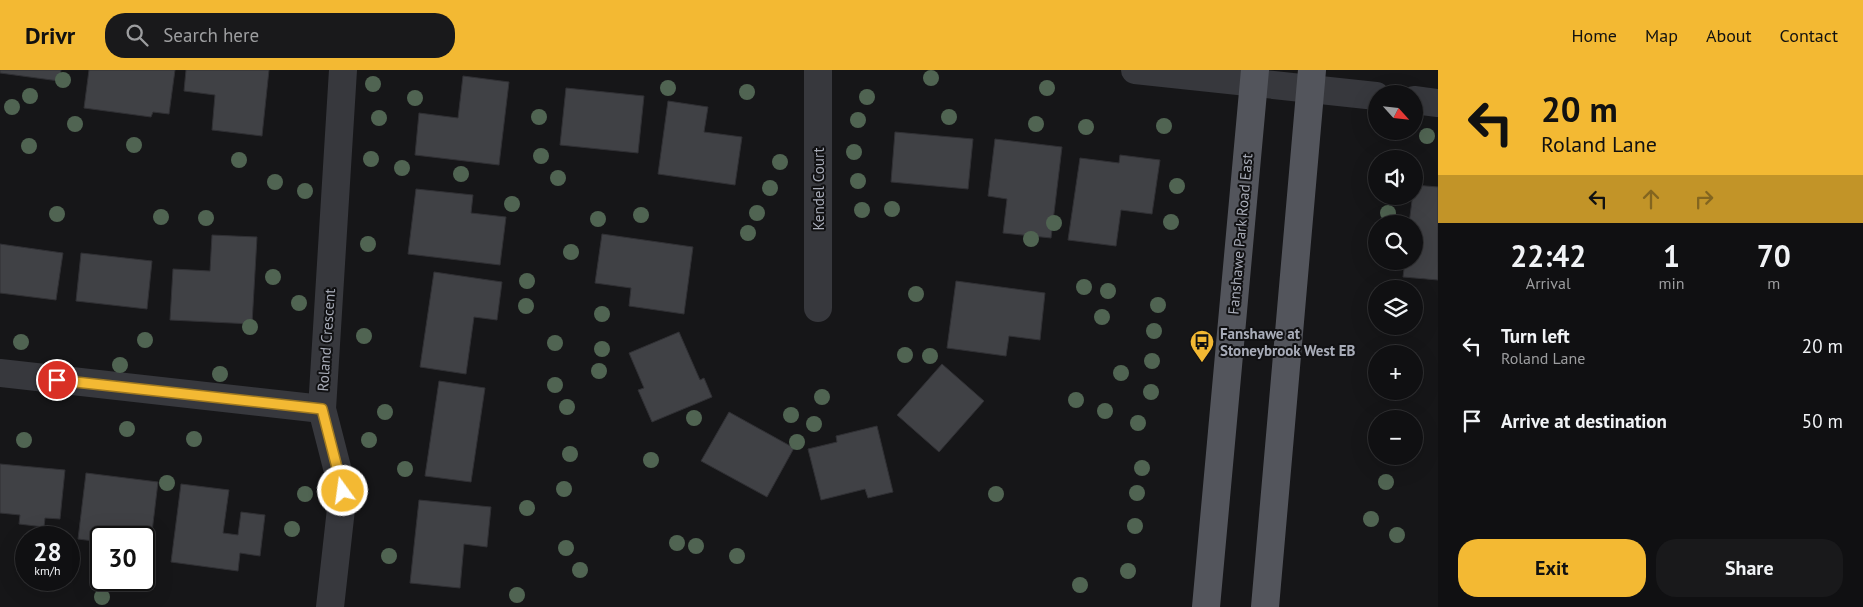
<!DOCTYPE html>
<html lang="en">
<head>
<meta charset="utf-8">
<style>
	:root { --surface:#101012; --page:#19191b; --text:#f1f3f6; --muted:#9c9d9f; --line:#303032; --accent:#f3b933 }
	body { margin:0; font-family:"PT Sans",sans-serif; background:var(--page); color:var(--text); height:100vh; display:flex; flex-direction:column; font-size:19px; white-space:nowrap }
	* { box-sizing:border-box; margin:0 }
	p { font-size:16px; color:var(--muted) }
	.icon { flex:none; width:28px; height:28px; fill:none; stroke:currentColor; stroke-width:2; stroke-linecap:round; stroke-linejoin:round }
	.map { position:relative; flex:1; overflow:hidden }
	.drawer { display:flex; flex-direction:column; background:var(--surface); width:425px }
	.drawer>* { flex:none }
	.top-card { background:#f3b933; color:#111; overflow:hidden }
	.needle { width:32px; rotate:117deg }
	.controls { position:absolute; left:1368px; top:15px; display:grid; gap:10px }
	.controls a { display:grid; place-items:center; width:55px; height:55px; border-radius:50%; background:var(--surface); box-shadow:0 5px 20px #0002,0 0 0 1px var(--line); font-size:25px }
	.speed { position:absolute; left:15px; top:456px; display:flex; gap:10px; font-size:25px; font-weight:700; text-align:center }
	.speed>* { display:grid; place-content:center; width:65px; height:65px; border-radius:50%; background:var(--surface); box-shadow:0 5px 20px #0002,0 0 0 1px var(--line); line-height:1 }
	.speed small { font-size:12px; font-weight:400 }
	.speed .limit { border:2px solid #111; border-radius:8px; background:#fff; color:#111 }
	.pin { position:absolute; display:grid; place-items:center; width:42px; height:42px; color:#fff; margin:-21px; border:2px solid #fff; border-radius:50%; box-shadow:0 1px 5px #0007 }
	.me { position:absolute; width:55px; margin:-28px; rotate:346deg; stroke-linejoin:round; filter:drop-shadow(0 0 4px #0008) }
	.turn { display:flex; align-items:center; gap:18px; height:105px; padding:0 20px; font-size:22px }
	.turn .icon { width:65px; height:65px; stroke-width:2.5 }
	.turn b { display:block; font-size:35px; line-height:42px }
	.lanes { display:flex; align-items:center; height:48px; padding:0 20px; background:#0003; justify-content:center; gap:25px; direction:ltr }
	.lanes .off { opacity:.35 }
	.eta { display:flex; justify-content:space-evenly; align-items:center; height:85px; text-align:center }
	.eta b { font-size:30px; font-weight:700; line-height:35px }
	.primary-button { display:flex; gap:10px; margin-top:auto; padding:10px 20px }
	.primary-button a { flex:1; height:58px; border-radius:20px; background:var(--accent); color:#111; font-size:20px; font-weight:700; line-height:58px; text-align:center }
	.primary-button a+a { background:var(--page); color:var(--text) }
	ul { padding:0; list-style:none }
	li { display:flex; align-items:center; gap:15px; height:75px; padding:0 20px }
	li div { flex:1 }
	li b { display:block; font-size:19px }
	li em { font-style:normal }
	header { display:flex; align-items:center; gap:30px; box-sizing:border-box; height:70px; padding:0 25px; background:var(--accent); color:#111 }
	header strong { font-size:24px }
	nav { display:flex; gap:28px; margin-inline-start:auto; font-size:18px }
	.search { width:350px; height:45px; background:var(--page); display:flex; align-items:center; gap:12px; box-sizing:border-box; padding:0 18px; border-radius:20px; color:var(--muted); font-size:19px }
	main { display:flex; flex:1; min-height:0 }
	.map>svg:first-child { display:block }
</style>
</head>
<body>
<header>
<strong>Drivr</strong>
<div class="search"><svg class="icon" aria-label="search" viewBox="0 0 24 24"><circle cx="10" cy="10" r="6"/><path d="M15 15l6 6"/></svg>Search here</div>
<nav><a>Home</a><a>Map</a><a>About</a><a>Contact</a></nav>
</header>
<main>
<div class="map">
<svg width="1438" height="537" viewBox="0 0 1438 537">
	<rect width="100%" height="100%" fill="#161618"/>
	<g fill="#404145" stroke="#303034">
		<polygon points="0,0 61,0 59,11 0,3"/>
		<polygon points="89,0 175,0 169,44 153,42 151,47 84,38"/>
		<polygon points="186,0 269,0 262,66 212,60 215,25 184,21"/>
		<polygon points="463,6 509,12 499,95 415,85 419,43 458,48"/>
		<polygon points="566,18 644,26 638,83 560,75"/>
		<polygon points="668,31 708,37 704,62 742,67 735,115 658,104"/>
		<polygon points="895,62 973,69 968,119 891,112"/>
		<polygon points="995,69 1062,77 1051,168 1003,163 1007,129 988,126"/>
		<polygon points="1120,85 1160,90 1152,144 1121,140 1116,176 1068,170 1080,88 1119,93"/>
		<polygon points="1414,115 1438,117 1438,210 1403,207 1405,191 1414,191 1414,154 1409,154"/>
		<polygon points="416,119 473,125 471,143 506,147 500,195 408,184"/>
		<polygon points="602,164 693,177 684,244 629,236 631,218 595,213"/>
		<polygon points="212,165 257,167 252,254 170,250 173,199 210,201"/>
		<polygon points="0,174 63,183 56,230 0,223"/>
		<polygon points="81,183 152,191 147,239 76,231"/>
		<polygon points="434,202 502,212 497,250 474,247 466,304 420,297"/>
		<polygon points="956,211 1045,223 1040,270 1009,266 1006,286 947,278"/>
		<polygon points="679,262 700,310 704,308 712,327 652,352 638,320 644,318 629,283"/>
		<polygon points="942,294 984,331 939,382 897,345"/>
		<polygon points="439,311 485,318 471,412 425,406"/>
		<polygon points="729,342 794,378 767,427 701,391"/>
		<polygon points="877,356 893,422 868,428 865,419 821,430 808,379 837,372 836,366"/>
		<polygon points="0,394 65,400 60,449 45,448 44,457 19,454 20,445 0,443"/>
		<polygon points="86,403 158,412 152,462 117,458 116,468 101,468 101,472 78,469"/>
		<polygon points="181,414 229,420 223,463 238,465 241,442 265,445 260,486 240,483 238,501 171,492"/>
		<polygon points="419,430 491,437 487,477 464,474 460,518 410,513"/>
	</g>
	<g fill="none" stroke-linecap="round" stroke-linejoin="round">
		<g stroke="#37383d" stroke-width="28">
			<polyline points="818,0 818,238"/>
			<polyline points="1135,0 1376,26"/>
			<polyline points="1414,30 1438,33"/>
			<polyline points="0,303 322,339"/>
			<polyline points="330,537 343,421 322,339 343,0"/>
		</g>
		<g stroke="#53555c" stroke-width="28">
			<polyline points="1206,537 1255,0"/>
			<polyline points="1265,537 1312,0"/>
		</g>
	</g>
	<g fill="#506452">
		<circle cx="931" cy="8" r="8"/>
		<circle cx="63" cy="10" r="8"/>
		<circle cx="373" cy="14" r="8"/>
		<circle cx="668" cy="18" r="8"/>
		<circle cx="1047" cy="18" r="8"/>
		<circle cx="747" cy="22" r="8"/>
		<circle cx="30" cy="26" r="8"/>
		<circle cx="867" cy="27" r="8"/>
		<circle cx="415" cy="28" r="8"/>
		<circle cx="12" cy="37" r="8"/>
		<circle cx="539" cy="47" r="8"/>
		<circle cx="949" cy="47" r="8"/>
		<circle cx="379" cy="48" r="8"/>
		<circle cx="858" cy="50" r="8"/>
		<circle cx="75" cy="54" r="8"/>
		<circle cx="1036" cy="54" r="8"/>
		<circle cx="1164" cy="56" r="8"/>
		<circle cx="1086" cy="57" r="8"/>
		<circle cx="1427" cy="66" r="8"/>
		<circle cx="134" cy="75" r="8"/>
		<circle cx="29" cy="76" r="8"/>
		<circle cx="854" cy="82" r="8"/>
		<circle cx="541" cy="86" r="8"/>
		<circle cx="371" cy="89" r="8"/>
		<circle cx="239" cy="90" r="8"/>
		<circle cx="780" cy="92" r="8"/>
		<circle cx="402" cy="98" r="8"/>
		<circle cx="461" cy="104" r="8"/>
		<circle cx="558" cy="108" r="8"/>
		<circle cx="858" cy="111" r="8"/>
		<circle cx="275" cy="112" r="8"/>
		<circle cx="1177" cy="116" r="8"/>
		<circle cx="770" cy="118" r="8"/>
		<circle cx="305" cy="121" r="8"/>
		<circle cx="512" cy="134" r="8"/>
		<circle cx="892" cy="139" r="8"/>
		<circle cx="862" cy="140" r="8"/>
		<circle cx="757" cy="143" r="8"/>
		<circle cx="1388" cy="143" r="8"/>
		<circle cx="57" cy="144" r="8"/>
		<circle cx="641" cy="145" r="8"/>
		<circle cx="161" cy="147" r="8"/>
		<circle cx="206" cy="148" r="8"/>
		<circle cx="598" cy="149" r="8"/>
		<circle cx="1171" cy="152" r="8"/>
		<circle cx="1054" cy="153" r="8"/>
		<circle cx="748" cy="163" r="8"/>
		<circle cx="1031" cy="169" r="8"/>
		<circle cx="368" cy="174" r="8"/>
		<circle cx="571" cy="182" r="8"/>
		<circle cx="273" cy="207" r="8"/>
		<circle cx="527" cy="211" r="8"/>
		<circle cx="1084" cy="217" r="8"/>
		<circle cx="1108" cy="221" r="8"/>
		<circle cx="916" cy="224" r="8"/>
		<circle cx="299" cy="233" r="8"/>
		<circle cx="1158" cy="235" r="8"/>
		<circle cx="526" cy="236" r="8"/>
		<circle cx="602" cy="244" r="8"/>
		<circle cx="1102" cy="247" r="8"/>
		<circle cx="250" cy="257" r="8"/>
		<circle cx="1154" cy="261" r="8"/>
		<circle cx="364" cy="266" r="8"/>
		<circle cx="145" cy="270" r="8"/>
		<circle cx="21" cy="272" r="8"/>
		<circle cx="555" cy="273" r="8"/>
		<circle cx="602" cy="279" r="8"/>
		<circle cx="905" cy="285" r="8"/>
		<circle cx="930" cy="286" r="8"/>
		<circle cx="1152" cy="291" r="8"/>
		<circle cx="120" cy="295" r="8"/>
		<circle cx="599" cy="301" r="8"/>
		<circle cx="1121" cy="303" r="8"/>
		<circle cx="220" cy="304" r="8"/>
		<circle cx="555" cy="315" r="8"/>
		<circle cx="1151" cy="322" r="8"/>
		<circle cx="822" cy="327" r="8"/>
		<circle cx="1076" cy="330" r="8"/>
		<circle cx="567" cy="337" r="8"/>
		<circle cx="1105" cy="341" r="8"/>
		<circle cx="385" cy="342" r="8"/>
		<circle cx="791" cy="345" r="8"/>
		<circle cx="694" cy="348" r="8"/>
		<circle cx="1138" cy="353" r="8"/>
		<circle cx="814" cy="354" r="8"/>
		<circle cx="127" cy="359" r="8"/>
		<circle cx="194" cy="369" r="8"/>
		<circle cx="24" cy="370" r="8"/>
		<circle cx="369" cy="370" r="8"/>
		<circle cx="797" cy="372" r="8"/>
		<circle cx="570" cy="384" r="8"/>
		<circle cx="651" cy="390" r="8"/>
		<circle cx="1142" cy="398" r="8"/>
		<circle cx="405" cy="399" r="8"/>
		<circle cx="1386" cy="412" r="8"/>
		<circle cx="167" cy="413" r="8"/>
		<circle cx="564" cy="419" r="8"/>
		<circle cx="1137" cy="423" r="8"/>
		<circle cx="305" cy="424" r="8"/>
		<circle cx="996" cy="424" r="8"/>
		<circle cx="527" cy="438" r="8"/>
		<circle cx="1371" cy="449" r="8"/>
		<circle cx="1135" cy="456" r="8"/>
		<circle cx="292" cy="459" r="8"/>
		<circle cx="1397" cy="465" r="8"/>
		<circle cx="677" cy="473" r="8"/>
		<circle cx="696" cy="476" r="8"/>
		<circle cx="566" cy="478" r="8"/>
		<circle cx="389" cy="486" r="8"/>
		<circle cx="737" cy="486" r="8"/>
		<circle cx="580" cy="500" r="8"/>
		<circle cx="1128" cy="501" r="8"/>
		<circle cx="1080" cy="515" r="8"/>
		<circle cx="517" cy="525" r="8"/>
		<circle cx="102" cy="527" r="8"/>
	</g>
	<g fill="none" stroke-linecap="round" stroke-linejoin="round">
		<defs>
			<polyline id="route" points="57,310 322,339 343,421"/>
		</defs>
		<use href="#route" stroke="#9e7821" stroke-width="12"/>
		<use href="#route" stroke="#f3b933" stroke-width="9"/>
	</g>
	<defs>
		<symbol id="bus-pin" viewBox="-11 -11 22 30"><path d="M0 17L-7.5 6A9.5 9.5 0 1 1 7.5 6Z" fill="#f3b933" stroke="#111113"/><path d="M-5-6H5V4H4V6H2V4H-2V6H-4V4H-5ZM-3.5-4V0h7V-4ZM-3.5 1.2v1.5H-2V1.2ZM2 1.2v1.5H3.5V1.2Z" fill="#111"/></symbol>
	</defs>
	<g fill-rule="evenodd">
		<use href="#bus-pin" x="1188" y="258" width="28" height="38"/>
	</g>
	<g text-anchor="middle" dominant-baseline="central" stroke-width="4" stroke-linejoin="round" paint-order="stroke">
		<g font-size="15" fill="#a8acb8" stroke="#111113">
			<text transform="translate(818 119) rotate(-90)">Kendel Court</text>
			<text transform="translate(1240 164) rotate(-85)">Fanshawe Park Road East</text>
			<text transform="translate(326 270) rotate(-86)">Roland Crescent</text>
		</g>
		<g font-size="15" font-weight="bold" fill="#a8acb8" stroke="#111113" text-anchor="start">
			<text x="1220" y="263">Fanshawe at<tspan x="1220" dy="17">Stoneybrook West EB</tspan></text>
		</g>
	</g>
</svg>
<div class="controls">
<a><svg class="needle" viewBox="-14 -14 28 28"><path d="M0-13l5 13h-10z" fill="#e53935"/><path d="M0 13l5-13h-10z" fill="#9c9d9f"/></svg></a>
<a><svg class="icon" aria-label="sound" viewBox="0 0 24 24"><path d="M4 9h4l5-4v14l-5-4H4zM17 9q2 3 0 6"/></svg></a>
<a><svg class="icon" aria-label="search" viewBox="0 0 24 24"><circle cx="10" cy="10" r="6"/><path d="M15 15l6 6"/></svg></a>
<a><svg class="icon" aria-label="layers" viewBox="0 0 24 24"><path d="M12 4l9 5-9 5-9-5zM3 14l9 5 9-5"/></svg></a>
<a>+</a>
<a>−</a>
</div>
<div class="speed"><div>28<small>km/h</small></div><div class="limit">30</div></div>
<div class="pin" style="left:57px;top:310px;background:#d93025"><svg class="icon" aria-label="arrive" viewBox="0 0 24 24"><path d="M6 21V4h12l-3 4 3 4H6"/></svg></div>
<svg class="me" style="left:343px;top:421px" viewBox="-20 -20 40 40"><circle r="17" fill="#f3b933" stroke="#fff" stroke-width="3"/><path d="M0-11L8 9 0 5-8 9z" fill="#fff"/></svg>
</div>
<section class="drawer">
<div class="top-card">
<div class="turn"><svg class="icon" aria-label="left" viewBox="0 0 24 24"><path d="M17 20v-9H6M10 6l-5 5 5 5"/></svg><div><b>20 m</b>Roland Lane</div></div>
<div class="lanes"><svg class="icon" aria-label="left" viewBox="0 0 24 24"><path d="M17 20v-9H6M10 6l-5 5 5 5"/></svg><svg class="icon off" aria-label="ahead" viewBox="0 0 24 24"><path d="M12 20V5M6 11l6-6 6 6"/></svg><svg class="icon off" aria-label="right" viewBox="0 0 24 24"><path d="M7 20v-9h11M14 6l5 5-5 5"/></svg></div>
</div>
<div class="eta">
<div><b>22:42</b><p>Arrival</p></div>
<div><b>1</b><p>min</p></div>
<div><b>70</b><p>m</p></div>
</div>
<ul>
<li><svg class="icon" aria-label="left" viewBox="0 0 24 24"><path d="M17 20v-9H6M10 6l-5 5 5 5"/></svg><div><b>Turn left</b><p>Roland Lane</p></div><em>20 m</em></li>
<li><svg class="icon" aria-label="arrive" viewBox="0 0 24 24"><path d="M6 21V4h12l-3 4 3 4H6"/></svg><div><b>Arrive at destination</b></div><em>50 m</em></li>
</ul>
<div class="primary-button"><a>Exit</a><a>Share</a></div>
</section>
</main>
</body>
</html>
